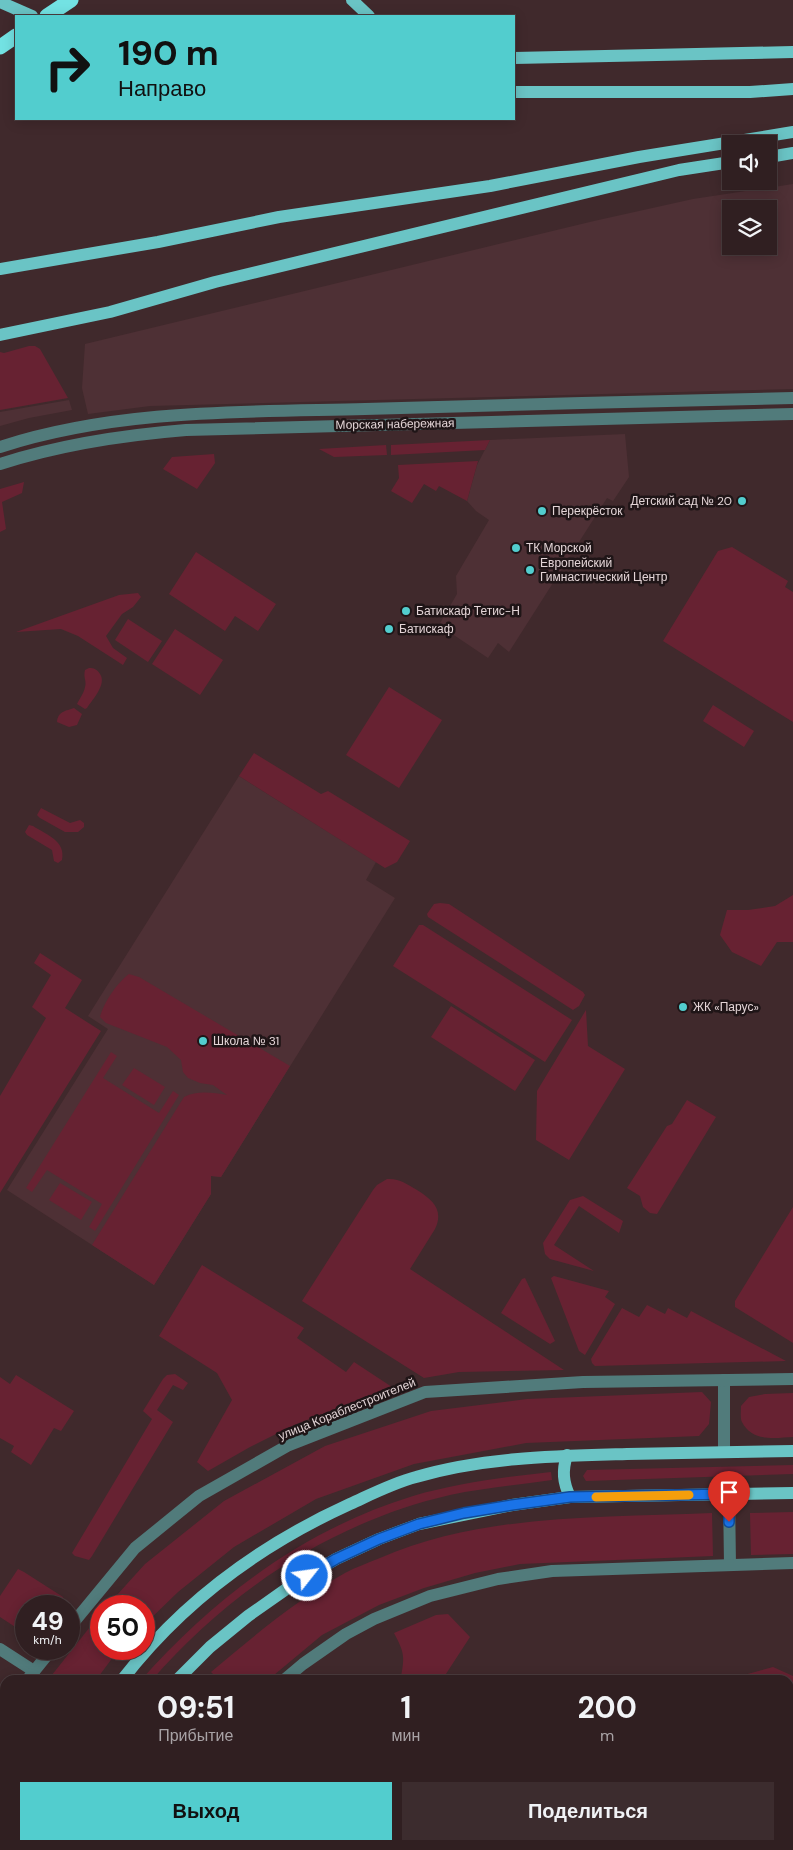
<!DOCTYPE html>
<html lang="ru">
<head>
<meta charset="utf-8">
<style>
	:root { --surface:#301f21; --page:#3c2c2e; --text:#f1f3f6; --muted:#a8a2a5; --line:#4b3d3f; --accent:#52cdce }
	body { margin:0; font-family:"DM Sans",sans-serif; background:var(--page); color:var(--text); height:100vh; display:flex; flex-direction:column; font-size:19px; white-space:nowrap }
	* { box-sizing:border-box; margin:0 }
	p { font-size:16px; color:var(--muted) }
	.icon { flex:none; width:28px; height:28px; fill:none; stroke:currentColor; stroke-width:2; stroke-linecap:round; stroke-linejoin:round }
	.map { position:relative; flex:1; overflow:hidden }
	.sheet { position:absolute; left:0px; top:1675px; width:794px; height:175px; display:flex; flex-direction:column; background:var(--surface); border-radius:15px 15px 0 0; box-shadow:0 2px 12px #0003,0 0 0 1px var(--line) }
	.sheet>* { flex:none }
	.top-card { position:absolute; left:15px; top:15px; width:500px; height:105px; border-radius:0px; box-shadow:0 2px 12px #0003,0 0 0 1px var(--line); background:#52cdce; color:#111; overflow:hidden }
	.controls { position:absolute; left:722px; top:135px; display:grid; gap:10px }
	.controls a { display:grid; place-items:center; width:55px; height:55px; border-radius:0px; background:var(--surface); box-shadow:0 2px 12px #0003,0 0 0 1px var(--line); font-size:25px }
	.speed { position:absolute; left:15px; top:1595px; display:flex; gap:10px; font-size:25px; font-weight:700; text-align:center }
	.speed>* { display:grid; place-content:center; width:65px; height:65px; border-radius:50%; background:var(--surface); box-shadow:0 2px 12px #0003,0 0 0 1px var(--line); line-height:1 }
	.speed small { font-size:12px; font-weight:400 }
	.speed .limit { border:8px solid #d22; background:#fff; color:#111 }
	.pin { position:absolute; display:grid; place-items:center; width:42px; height:42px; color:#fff; margin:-51px -21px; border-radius:50% 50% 50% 0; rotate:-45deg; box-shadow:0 0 5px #0007 }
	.pin .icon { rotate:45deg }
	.me { position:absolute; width:55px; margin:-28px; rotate:60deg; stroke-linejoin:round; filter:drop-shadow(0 0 4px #0008) }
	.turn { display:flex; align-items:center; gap:18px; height:105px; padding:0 20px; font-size:22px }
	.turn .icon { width:65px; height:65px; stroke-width:2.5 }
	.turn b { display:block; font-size:35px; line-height:42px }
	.eta { display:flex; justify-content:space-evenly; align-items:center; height:85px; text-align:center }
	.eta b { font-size:30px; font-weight:700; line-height:35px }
	.primary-button { display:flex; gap:10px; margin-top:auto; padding:10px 20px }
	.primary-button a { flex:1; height:58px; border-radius:0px; background:var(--accent); color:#111; font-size:20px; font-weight:700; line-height:58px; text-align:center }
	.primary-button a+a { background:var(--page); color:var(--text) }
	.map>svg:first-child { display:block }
</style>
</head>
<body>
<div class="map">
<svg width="793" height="1850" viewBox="0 0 793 1850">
	<rect width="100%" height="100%" fill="#40292c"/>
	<g fill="#4e3035" fill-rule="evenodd">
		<path d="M793 184V389L150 406 88 414 82 388 85 344 594 221 693 199ZM731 209H769V246H731Z"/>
		<polygon points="69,400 72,410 29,418 0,426 0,412"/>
		<polygon points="625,434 629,477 613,501 607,498 509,652 498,643 488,658 439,625 457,594 456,576 489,520 476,511 467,501 477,465 490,440"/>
		<polygon points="239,776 376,862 366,880 395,898 221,1177 211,1176 211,1194 154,1285 7,1190 108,1029 88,1016"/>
		<polygon points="789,1837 793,1840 793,1850 551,1850 544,1845 789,1845"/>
		<polygon points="173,1845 335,1845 338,1846 335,1850 172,1850 170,1849"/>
	</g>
	<g fill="#672232">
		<polygon points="29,346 35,346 40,349 68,398 0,410 0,352 4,353"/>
		<polygon points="490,440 485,450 391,455 391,445"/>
		<polygon points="386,445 387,455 334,457 319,449"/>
		<polygon points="214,454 215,463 197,489 163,469 172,457"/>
		<polygon points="478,461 467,501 439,486 436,491 424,484 412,503 391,491 399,478 398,465"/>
		<polygon points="24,482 22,493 2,502 6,529 0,532 0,489"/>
		<polygon points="732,547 788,581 785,587 793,592 793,722 663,641 718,551"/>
		<polygon points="196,552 276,604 258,631 235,616 225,631 169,594"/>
		<polygon points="138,593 141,597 133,607 122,614 106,636 113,648 127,658 123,665 78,636 61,629 16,632 119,595"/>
		<polygon points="128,619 162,641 148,662 115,640"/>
		<polygon points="175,629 223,660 200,695 152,664"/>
		<path d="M89 668C94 668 97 669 100 674 107 684 93 699 87 708L85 709 77 704C80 698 84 693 85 687 87 681 83 678 85 670Z"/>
		<polygon points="389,687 442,720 399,788 346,755"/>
		<polygon points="713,705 754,731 744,747 703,721"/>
		<path d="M74 708 82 714 77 725 69 727 57 722C58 711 66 711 74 708Z"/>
		<polygon points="254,753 321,794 328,791 410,841 397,862 385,868 239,776"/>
		<polygon points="41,808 70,823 80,820 84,823 84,827 78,832 65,832 40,818 37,815"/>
		<path d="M29 825 33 826C47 835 66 841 62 860L58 863 54 861 52 850 27 835 25 832Z"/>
		<polygon points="793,895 793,942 777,942 761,966 732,952 720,935 727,910 748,910 775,906"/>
		<polygon points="440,903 449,904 583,992 585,995 579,1006 573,1010 428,917 427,914 434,904"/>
		<polygon points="419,925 423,925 572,1020 545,1062 393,966"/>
		<polygon points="40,953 82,980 65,1008 101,1031 0,1193 0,1096 46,1018 32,1007 51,975 34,963"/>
		<path d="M129 974 139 977 290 1066 221 1177 211 1176V1194L154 1285 92 1245 184 1097C198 1090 213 1093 227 1095L213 1085 200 1083 188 1078 183 1072 181 1060 167 1047 106 1023 100 1017C104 1002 117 983 129 974Z"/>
		<polygon points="451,1006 535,1060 515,1091 431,1037"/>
		<polygon points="586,1010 588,1046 625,1069 569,1160 536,1140 537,1091"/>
		<polygon points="111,1052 117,1056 103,1078 159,1113 173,1091 179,1095 95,1231 89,1227 102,1204 47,1170 32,1192 26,1188"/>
		<polygon points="134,1068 165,1087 154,1105 122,1085"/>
		<polygon points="687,1100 716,1117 657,1214 650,1213 643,1207 640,1196 627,1188 667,1126 672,1124"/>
		<path d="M387 1179C399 1178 407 1184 417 1190 433 1200 444 1210 435 1229L410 1269 564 1370 459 1372 424 1378 302 1301 373 1190 377 1185Z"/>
		<polygon points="60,1183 92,1202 81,1220 49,1200"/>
		<polygon points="583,1196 623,1221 619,1233 579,1206 554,1245 594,1271 550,1259 545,1254 543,1243 570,1200"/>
		<polygon points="793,1207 793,1343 735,1307 735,1301"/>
		<polygon points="202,1265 304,1328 297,1338 346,1372 354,1362 392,1387 294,1425 250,1447 208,1471 197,1462 232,1400 217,1373 159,1336"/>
		<polygon points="554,1276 609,1291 605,1297 615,1304 585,1355 579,1351 551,1278"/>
		<polygon points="525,1278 555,1341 550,1344 501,1313 522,1279"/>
		<polygon points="647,1305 665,1314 668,1308 687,1318 691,1311 786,1361 595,1366 592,1363 591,1359 622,1308 639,1317"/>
		<polygon points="175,1374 188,1383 183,1390 173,1385 157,1410 173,1422 92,1556 89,1560 75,1556 72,1553 152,1419 143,1411 163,1379 167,1375"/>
		<polygon points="16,1375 74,1411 61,1431 54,1428 31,1465 11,1452 14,1446 0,1438 0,1377 10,1384"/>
		<polygon points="702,1392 711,1402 709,1424 699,1436 526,1443 414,1464 316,1499 234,1547 178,1592 144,1625 144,1606 107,1606 145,1564 224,1501 325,1446 431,1411 527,1399"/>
		<path d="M793 1393V1437C775 1438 752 1442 742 1422 740 1418 741 1411 741 1406L749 1397 765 1394Z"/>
		<polygon points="793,1465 793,1474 586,1481 583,1476 587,1470"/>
		<path d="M551 1472 552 1480C518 1485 483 1488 450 1495 333 1522 230 1590 152 1680H141C216 1596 305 1529 413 1496 458 1483 505 1477 551 1472Z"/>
		<polygon points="793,1512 793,1554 751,1555 750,1513"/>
		<path d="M712 1513 713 1556 520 1564 475 1573 424 1588 379 1605 322 1635 268 1680H219L211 1672C254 1636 296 1600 345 1573 356 1567 368 1563 380 1558 485 1513 599 1518 712 1513Z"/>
		<polygon points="18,1569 24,1572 63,1597 65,1602 63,1606 26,1606 26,1634 0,1617 0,1596"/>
		<polygon points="101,1613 101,1649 119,1649 96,1680 48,1680"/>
		<path d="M448 1614 470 1637 442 1680H396L401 1677C405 1656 404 1652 394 1633L436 1615Z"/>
		<polygon points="773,1667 793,1676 792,1823 789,1820 789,1680 726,1680"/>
		<polygon points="85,1845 137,1845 134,1850 82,1850"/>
		<polygon points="455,1845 534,1845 541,1850 451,1850"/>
	</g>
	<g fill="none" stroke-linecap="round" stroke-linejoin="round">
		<g stroke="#517b7b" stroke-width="12">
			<path d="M0 447C117 409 243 412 365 409 508 405 650 401 793 398"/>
			<path d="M0 464C59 445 124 435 186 430L793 414"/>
			<polyline points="724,1380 724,1452"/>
			<polyline points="729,1494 730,1565"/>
			<polyline points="69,1628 135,1548 199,1496 287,1446 425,1392 583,1382 793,1379"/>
			<polyline points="0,1649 34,1671"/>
			<polyline points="27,1680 52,1649"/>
			<polyline points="284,1680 303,1664 346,1634 374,1619 430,1596 498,1579 552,1571 793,1563"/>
			<polyline points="0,1720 5,1712"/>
			<polyline points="140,1850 143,1845"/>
		</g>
		<g stroke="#6ac4c5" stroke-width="12">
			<polyline points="352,0 369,16"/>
			<polyline points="0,2 32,16"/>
			<polyline points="514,58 793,52"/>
			<polyline points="514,92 750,92 793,89"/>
			<polyline points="769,157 793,153"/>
			<polyline points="0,269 158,242 279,217 490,186 639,157 793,132"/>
			<polyline points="0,335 110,312 215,282 679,170 731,162"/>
			<path d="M567 1455C562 1471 563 1482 570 1497"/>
			<path d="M122 1680C182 1602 260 1545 350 1504 372 1494 393 1483 416 1477 484 1457 557 1456 627 1454 682 1453 737 1452 793 1451"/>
			<polyline points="177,1680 210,1647 248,1616 292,1585 336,1559 379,1539 419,1524 512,1505 570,1497 793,1493"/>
			<polyline points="11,1850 14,1845"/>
			<polyline points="60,1850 63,1845"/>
		</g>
		<g stroke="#73e2e3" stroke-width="15">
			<polyline points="47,16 71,0"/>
			<polyline points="0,47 16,36"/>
		</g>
	</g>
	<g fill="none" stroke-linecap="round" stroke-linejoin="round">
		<defs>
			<polyline id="route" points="307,1576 336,1559 379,1539 419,1524 464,1513 512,1505 570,1497 729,1494 729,1522"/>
		</defs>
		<use href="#route" stroke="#114b97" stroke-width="12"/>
		<use href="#route" stroke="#1a73e8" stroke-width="9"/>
		<polyline stroke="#f59e0b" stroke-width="9" points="596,1497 689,1495"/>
	</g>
	<g fill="#52cdce" stroke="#1f1517" stroke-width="2">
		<circle cx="742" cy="501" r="5"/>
		<circle cx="542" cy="511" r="5"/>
		<circle cx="516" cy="548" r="5"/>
		<circle cx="530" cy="570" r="5"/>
		<circle cx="406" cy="611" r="5"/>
		<circle cx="389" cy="629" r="5"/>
		<circle cx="683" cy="1007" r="5"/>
		<circle cx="203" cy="1041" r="5"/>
	</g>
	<g text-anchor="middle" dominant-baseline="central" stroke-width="5" stroke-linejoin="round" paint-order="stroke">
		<g font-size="12" fill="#e4d5d7" stroke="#1f1517">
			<text transform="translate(395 424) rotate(-1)">Морская набережная</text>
			<text transform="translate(347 1409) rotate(-22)">улица Кораблестроителей</text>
		</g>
		<g font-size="12" fill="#e4d5d7" stroke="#1f1517" text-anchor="start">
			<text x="732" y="501" text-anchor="end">Детский сад № 20</text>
			<text x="552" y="511">Перекрёсток</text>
			<text x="526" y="548">ТК Морской</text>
			<text x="540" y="563">Европейский<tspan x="540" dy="14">Гимнастический Центр</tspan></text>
			<text x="416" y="611">Батискаф Тетис-Н</text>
			<text x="399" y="629">Батискаф</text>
			<text x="693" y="1007">ЖК «Парус»</text>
			<text x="213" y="1041">Школа № 31</text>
		</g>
	</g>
</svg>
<div class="controls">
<a><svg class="icon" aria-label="sound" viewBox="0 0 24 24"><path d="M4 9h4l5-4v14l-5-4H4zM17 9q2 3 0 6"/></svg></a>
<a><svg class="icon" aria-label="layers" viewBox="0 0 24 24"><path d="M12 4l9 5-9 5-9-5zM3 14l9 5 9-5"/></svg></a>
</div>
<div class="speed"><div>49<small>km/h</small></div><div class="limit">50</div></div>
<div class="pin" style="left:729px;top:1522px;background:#d93025"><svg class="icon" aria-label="arrive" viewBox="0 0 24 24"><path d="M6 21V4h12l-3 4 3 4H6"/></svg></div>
<svg class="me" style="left:307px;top:1576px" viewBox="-20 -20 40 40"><circle r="17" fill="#1a73e8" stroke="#fff" stroke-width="3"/><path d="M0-11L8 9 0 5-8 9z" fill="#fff"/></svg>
<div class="top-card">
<div class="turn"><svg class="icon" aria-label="right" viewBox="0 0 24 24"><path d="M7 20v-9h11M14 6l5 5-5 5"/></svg><div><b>190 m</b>Направо</div></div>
</div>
<section class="sheet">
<div class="eta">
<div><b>09:51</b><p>Прибытие</p></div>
<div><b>1</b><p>мин</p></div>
<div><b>200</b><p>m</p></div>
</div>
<div class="primary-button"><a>Выход</a><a>Поделиться</a></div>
</section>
</div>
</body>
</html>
